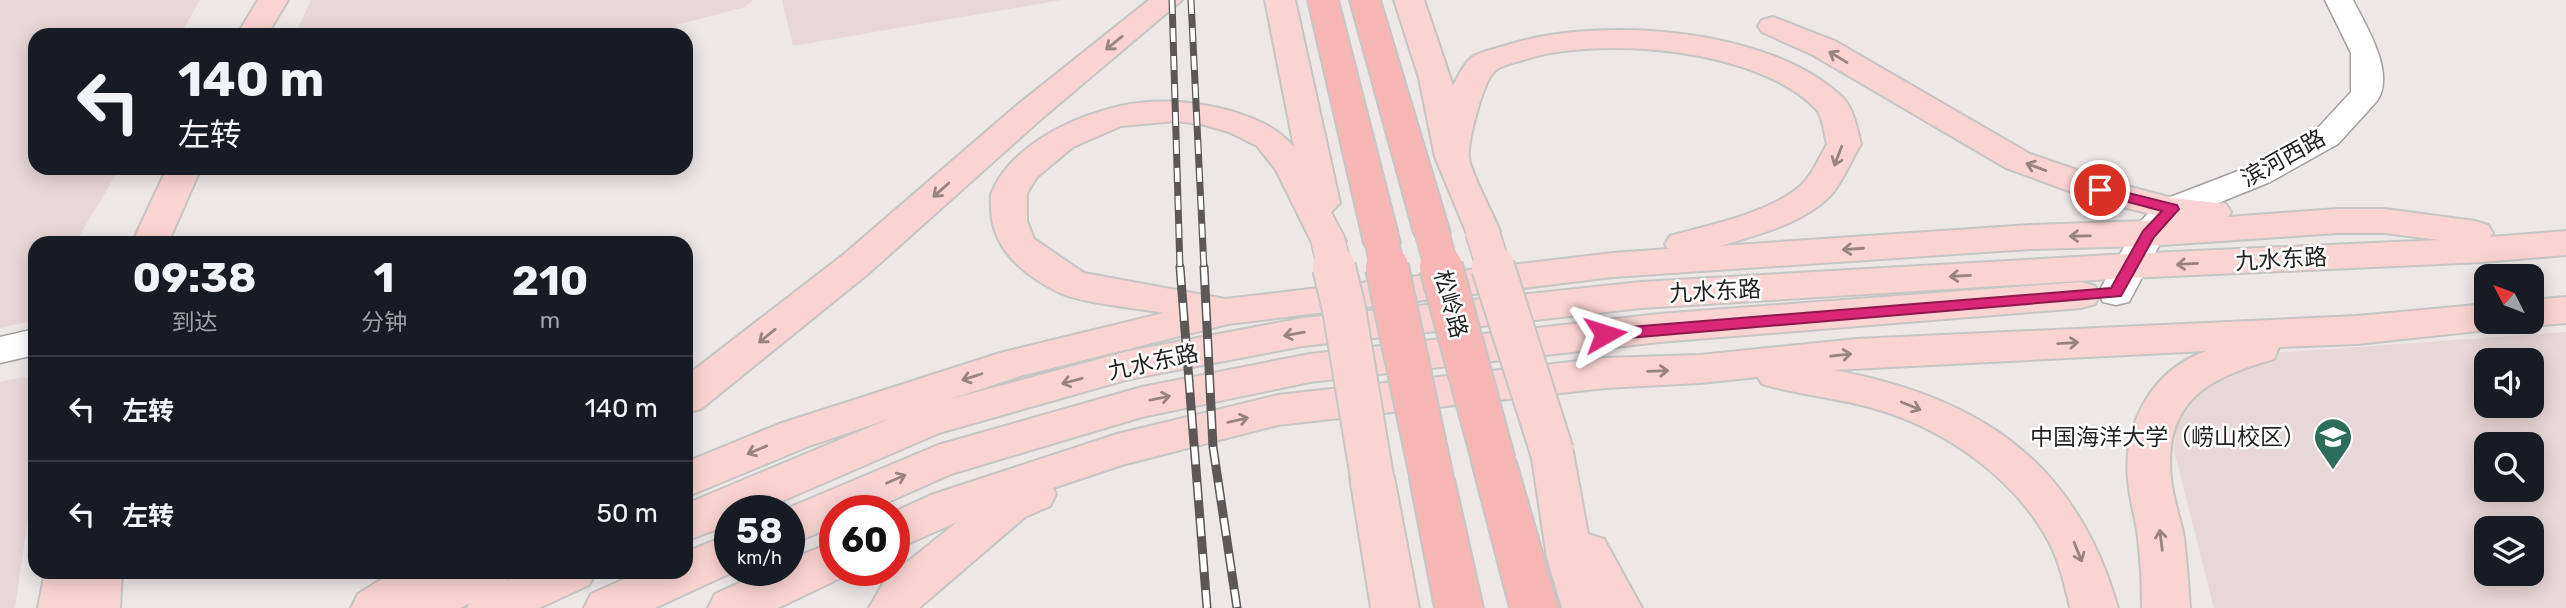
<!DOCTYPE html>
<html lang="zh">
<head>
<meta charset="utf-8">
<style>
	:root { --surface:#171b24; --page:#242831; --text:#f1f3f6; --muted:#9ea1a6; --line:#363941 }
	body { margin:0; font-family:Rubik,"Noto Sans SC",sans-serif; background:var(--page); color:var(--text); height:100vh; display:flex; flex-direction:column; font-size:26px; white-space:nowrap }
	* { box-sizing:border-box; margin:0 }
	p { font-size:23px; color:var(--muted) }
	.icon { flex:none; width:38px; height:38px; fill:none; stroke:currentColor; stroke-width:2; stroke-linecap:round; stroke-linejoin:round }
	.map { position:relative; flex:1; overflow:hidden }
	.drawer { position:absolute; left:28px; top:236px; width:665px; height:343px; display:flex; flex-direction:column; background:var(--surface); border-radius:21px; box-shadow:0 4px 18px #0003 }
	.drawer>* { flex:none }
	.banner { position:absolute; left:28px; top:28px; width:665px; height:147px; border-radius:21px; box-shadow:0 4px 18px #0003; background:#171b24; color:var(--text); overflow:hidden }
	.needle { width:46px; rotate:312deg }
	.fabs { position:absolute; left:2474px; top:264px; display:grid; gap:14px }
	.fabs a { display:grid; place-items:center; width:70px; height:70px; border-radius:14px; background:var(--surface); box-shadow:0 4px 18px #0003; font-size:35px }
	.speed { position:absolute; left:714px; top:495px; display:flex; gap:14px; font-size:35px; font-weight:700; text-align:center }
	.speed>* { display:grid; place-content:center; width:91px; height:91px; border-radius:50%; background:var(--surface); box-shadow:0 4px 18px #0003; line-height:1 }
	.speed small { font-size:18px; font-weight:400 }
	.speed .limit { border:10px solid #d22; background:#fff; color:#111 }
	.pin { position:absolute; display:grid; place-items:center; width:60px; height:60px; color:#fff; margin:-30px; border:4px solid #fff; border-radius:50%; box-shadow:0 2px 7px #0007 }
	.me { position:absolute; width:77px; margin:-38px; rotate:84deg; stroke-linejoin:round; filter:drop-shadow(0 0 5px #0008) }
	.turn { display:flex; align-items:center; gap:24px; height:147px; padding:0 35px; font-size:32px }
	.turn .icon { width:91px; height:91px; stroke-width:2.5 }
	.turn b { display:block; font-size:49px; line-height:60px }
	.eta { display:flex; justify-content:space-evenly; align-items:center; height:119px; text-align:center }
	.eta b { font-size:42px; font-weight:700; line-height:49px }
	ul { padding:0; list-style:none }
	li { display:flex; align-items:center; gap:21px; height:105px; padding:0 35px; border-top:2px solid var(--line) }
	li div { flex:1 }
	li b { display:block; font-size:26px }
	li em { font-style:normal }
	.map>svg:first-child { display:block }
</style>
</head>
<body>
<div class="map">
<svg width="2566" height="608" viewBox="0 0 2566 608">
	<rect width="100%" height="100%" fill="#ede7e6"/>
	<g fill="#e7d8d7" fill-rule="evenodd">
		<polygon points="0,0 200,0 180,35 35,35 35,168 120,168 75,243 35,243 35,310 28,322 0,328"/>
		<polygon points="311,0 753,0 745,7 676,25 684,35 295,35"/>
		<polygon points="782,0 1061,0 793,46"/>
		<path d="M2566 332V608H2214L2174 451 2177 423 2200 382 2271 353ZM2487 360H2532V406H2487ZM2487 444H2532V490H2487ZM2487 528H2532V574H2487Z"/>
		<polygon points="24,377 35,382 35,470 15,608 0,608 0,382"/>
	</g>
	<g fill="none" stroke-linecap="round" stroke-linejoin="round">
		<defs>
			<g id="minor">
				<path d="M2325 0H2353C2366 26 2396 73 2377 101L2338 144 2270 182 2184 217 2162 240 2129 302 2116 305 2103 302 2098 293 2136 226 2160 201 2246 168 2316 130 2351 92V53Z"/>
				<polygon points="35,329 35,355 0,363 0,337"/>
			</g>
			<g id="major">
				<polygon points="258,0 288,0 267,35 237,35"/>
				<polygon points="1149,0 1182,0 1040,120 869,273 701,409 686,413 686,376 843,255 1016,106"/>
				<path d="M1265 0H1295L1340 203 1331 212 1346 241 1341 249 1328 253 1315 249 1276 170 1257 146 1229 132 1201 124 1175 121 1121 126 1073 147 1037 177 1027 193V221L1034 239 1084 273 1225 299 1613 253 1668 249 1665 244 1670 236C1709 225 1777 212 1805 181 1814 171 1820 156 1827 144 1824 134 1823 116 1816 109 1758 48 1599 35 1523 60 1514 63 1500 65 1494 72 1483 82 1467 143 1469 158 1471 173 1493 214 1500 231L1495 239 1482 243 1469 239 1435 157 1419 78 1394 0H1424L1453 86C1458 76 1465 61 1474 56 1483 51 1495 49 1504 46 1597 15 1772 27 1844 99 1854 110 1857 130 1861 144 1851 160 1843 182 1830 196 1802 224 1757 235 1720 246L2030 225 2174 220 2088 198 2006 168 1813 55 1762 32 1758 26 1762 20 1773 17 1835 41 2030 154 2112 182 2172 198 2226 204 2231 212 2228 217 2337 209H2385L2475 221 2488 225 2493 233 2490 237 2566 231V255L2483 262 2128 278 1641 308 1303 346 1129 379 939 433 759 511H730V524L686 541V504L889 419 809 446 686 497V462L779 424 1000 353 1164 313C1137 308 1082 303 1060 293 1025 276 991 249 991 207 991 202 990 196 992 192 1010 149 1063 122 1105 110 1145 97 1191 100 1231 111 1256 119 1277 127 1294 147ZM2337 233H2385L2439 240 2128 254 1641 282 1303 318 1129 351 951 399 1020 376 1228 324 1613 277 2030 249 2148 246Z"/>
				<polygon points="167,168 201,168 168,243 132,243"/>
				<polygon points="2081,282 2095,286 2100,295 2095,304 2081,308 1659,342 1310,382 1142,417 951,474 868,511 835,511 835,526 789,545 789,511 781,511 938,445 1142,387 1310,354 1659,314"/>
				<polygon points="2566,297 2566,323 2532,326 2518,322 2532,322 2532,300"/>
				<path d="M2487 304V322H2503L2501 326 2487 330 2357 344 2279 347 2274 359C2208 378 2163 401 2171 479 2173 497 2179 515 2183 532 2187 557 2188 583 2190 608H2142C2142 585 2141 561 2138 538 2136 518 2129 499 2128 479 2123 424 2152 370 2206 351L1833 370C1979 397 2076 461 2118 608H2070C2065 586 2060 563 2049 542 2015 478 1945 429 1876 409 1839 398 1799 395 1762 384L1758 377 1700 383 1605 388 1278 425 1122 465 1053 488 1056 494 1050 506 1025 517 919 608H869L885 580 957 522 894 550V512L931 495 1117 434 1278 395 1605 358 1700 355 1857 339 2357 316Z"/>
				<polygon points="1552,436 1567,440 1573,452 1588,534 1604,539 1642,608 1562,608 1547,558 1531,452 1537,440"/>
				<polygon points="1372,460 1387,465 1394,477 1419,608 1371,608 1350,477 1357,465"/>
				<polygon points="730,534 730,570 737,570 655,608 584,608 591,594 640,572 686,572 686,552"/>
				<polygon points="835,541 835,570 853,570 851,573 778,608 708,608 715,594 767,570 789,570 789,560"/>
				<polygon points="45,572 122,572 120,608 38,608"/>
				<polygon points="393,572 511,572 507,580 525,572 596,572 589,585 539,608 467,608 470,603 460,608 351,608 358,594"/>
			</g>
			<g id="highway">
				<polygon points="1308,0 1338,0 1400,243 1395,251 1382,255 1369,251 1364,243"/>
				<polygon points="1350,0 1380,0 1450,233 1445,241 1432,245 1419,241 1414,233"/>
				<polygon points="1494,446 1509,450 1516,462 1558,608 1510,608 1472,462 1479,450"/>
				<polygon points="1432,462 1447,467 1454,479 1483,608 1435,608 1410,479 1417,467"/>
			</g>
		</defs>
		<use href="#minor" stroke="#a5a09f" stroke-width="3"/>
		<use href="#major" stroke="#c6c5c5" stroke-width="4"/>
		<use href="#highway" stroke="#c6c5c5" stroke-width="4"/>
		<use href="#minor" fill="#fff" fill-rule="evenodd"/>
		<use href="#major" fill="#fad4d2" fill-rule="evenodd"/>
		<use href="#highway" fill="#f6b7b4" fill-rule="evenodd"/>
		<defs>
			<g id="rail-far1">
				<polyline points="1172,0 1180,269"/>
				<polyline points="1191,0 1204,269"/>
			</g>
			<g id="rail">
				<polyline points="1180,267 1207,608"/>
				<polyline points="1204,267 1213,447 1237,608"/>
			</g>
		</defs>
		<use href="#rail-far1" stroke="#5b5857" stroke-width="7"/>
		<use href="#rail" stroke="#5b5857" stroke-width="9"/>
		<use href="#rail-far1" stroke="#fff" stroke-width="4.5" stroke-dasharray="14" stroke-linecap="butt"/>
		<use href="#rail" stroke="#fff" stroke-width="6" stroke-dasharray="18" stroke-linecap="butt"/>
		<defs>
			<g id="major-bridge-far1">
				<polyline points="1482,231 1494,269"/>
				<polyline points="1328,241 1335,269"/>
			</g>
			<g id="major-bridge">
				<polyline points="1334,267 1344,309 1372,477"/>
				<polyline points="1493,267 1552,452"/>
			</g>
			<g id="highway-bridge-far1">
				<polyline points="1432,233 1442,269"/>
				<polyline points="1382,243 1388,269"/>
			</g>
			<g id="highway-bridge">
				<polyline points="1387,267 1432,479"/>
				<polyline points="1441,267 1494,462"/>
			</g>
		</defs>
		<use href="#major-bridge-far1" stroke="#c6c5c5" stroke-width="36" stroke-linecap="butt"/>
		<use href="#major-bridge" stroke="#c6c5c5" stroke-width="46" stroke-linecap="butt"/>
		<use href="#highway-bridge-far1" stroke="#c6c5c5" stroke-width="36" stroke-linecap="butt"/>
		<use href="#highway-bridge" stroke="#c6c5c5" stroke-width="46" stroke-linecap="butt"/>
		<use href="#major-bridge-far1" stroke="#fad4d2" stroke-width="33"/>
		<use href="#major-bridge" stroke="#fad4d2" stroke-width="42"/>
		<use href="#highway-bridge-far1" stroke="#f6b7b4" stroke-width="33"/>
		<use href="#highway-bridge" stroke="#f6b7b4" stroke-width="42"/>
	</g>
	<defs><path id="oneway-shaft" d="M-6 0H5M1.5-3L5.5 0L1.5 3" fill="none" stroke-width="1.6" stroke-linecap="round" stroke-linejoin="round" transform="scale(1.75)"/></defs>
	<g stroke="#998381">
		<use href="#oneway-shaft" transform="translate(1114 43) rotate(141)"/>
		<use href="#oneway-shaft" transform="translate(1838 57) rotate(-149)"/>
		<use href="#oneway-shaft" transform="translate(1838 156) rotate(111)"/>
		<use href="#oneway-shaft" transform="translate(2036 167) rotate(-160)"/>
		<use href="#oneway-shaft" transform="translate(941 190) rotate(138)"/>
		<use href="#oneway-shaft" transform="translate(2080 236) rotate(179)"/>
		<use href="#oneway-shaft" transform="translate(1853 249) rotate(176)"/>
		<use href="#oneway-shaft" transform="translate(2187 264) rotate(177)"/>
		<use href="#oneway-shaft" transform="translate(1960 276) rotate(177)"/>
		<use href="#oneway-shaft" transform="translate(1294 334) rotate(170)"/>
		<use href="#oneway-shaft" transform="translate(767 336) rotate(141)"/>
		<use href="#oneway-shaft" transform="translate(2068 343) rotate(-3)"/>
		<use href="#oneway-shaft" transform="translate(1841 355) rotate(-6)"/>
		<use href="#oneway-shaft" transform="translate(1658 371) rotate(-2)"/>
		<use href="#oneway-shaft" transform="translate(972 377) rotate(162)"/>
		<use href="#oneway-shaft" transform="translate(1072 381) rotate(165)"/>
		<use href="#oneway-shaft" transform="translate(1160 398) rotate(-11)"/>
		<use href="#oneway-shaft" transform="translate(1911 406) rotate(22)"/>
		<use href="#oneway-shaft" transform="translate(1238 420) rotate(-13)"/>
		<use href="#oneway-shaft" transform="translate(757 450) rotate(157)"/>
		<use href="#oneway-shaft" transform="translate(896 479) rotate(-24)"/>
		<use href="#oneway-shaft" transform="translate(2161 540) rotate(-97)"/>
		<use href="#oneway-shaft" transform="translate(2078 552) rotate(68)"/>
	</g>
	<polygon fill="#db2777" stroke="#8e194d" stroke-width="2" points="2100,186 2177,205 2179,209 2154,237 2121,296 1605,340 1597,334 1605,329 2111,288 2143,231 2162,211 2095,193 2092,190 2095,187"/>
	<defs>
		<symbol id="university-pin" viewBox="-11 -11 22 30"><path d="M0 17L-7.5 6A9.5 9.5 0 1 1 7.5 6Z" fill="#2d6d5b" stroke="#fff"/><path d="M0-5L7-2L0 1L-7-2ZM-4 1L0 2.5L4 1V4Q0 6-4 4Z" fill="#fff"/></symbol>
	</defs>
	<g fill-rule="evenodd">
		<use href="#university-pin" x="2311" y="415" width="44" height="60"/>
	</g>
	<g text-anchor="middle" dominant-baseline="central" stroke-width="5" stroke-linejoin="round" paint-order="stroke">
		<g font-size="23" fill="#221f1f" stroke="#fff">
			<text transform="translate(2283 158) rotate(-29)">滨河西路</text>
			<text transform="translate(2281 259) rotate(-3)">九水东路</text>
			<text transform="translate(1715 291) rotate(-3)">九水东路</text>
			<text transform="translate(1451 304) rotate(75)">松岭路</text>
			<text transform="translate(1153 362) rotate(-12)">九水东路</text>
		</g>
		<g font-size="23" fill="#221f1f" stroke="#fff" text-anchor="end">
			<text x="2306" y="437">中国海洋大学（崂山校区）</text>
		</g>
	</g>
</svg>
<div class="fabs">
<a><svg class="needle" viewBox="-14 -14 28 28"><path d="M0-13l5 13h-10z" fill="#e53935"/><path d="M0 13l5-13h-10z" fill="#9ea1a6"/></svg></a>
<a><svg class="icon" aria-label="sound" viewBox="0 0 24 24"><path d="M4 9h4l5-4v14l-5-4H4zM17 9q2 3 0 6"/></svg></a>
<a><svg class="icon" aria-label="search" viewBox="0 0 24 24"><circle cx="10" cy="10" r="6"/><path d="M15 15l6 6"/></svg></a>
<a><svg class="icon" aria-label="layers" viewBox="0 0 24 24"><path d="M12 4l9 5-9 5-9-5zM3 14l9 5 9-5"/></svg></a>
</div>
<div class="speed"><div>58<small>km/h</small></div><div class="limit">60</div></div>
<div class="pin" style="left:2100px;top:190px;background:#d93025"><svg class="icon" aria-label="arrive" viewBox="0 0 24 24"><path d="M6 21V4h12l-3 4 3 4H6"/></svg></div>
<svg class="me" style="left:1605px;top:334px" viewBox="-20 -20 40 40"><path d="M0-17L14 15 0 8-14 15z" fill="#db2777" stroke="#fff" stroke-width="4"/></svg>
<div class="banner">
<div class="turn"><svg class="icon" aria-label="left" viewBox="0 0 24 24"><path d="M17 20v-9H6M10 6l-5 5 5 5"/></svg><div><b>140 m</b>左转</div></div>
</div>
<section class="drawer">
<div class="eta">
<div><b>09:38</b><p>到达</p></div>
<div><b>1</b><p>分钟</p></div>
<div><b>210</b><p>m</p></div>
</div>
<ul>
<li><svg class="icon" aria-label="left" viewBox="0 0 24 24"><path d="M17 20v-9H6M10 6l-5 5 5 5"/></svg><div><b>左转</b></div><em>140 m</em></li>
<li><svg class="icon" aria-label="left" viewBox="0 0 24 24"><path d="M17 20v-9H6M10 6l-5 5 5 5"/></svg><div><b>左转</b></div><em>50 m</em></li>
</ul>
</section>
</div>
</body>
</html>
